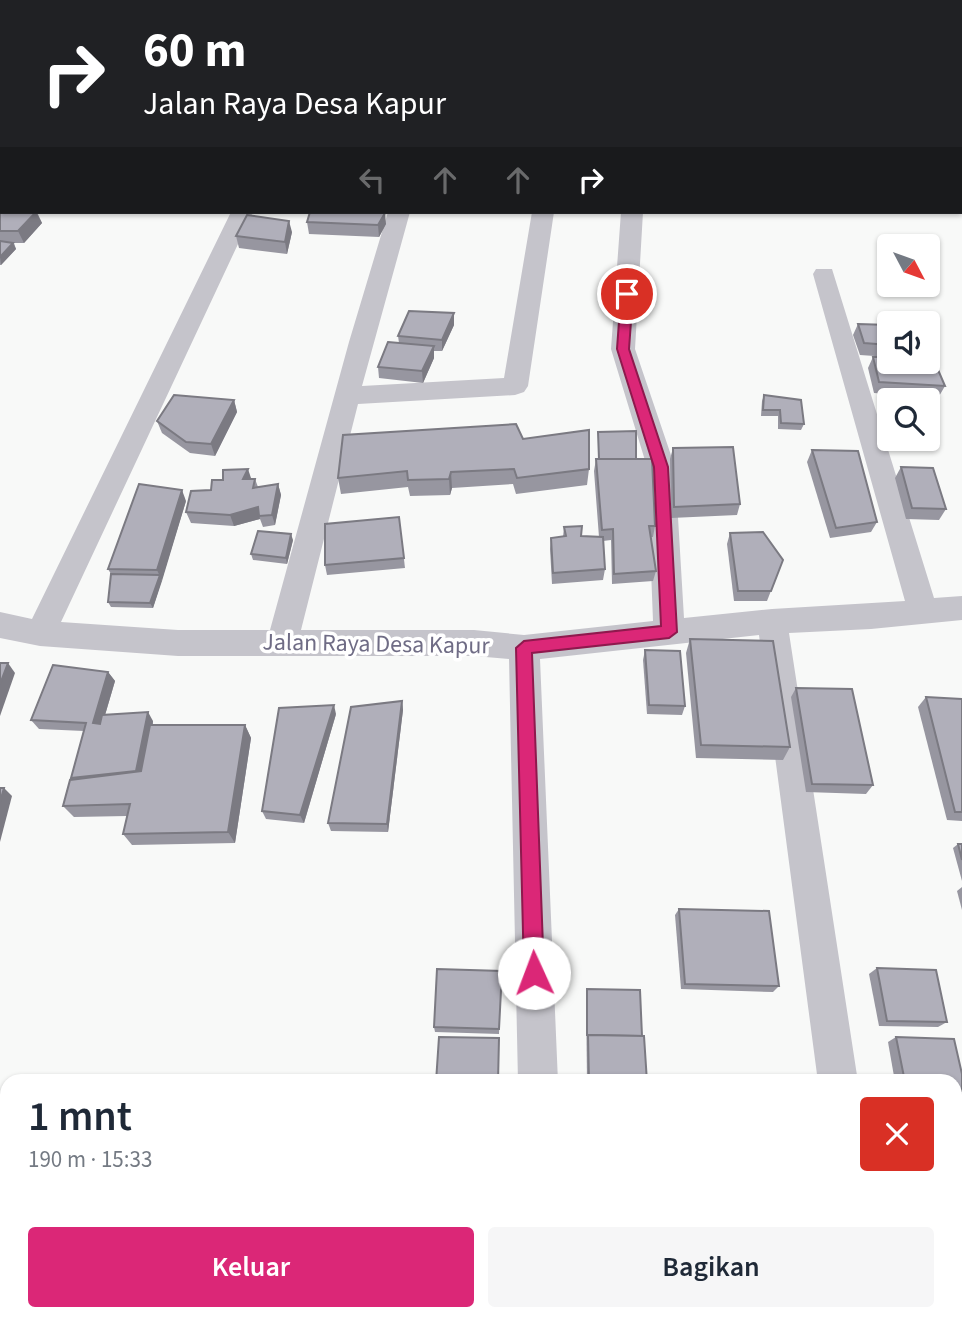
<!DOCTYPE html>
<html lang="id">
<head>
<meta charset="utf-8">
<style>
	:root { --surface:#fff; --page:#f6f6f7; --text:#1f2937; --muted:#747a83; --accent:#db2777 }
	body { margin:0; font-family:"Source Sans 3",sans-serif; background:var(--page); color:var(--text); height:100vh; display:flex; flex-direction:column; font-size:26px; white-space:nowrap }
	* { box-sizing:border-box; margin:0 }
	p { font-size:23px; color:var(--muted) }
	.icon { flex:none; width:38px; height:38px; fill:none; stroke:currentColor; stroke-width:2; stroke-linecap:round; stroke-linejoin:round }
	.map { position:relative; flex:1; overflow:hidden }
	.side { position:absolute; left:0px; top:1074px; width:962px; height:247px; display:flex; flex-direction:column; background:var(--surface); border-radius:21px 21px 0 0; box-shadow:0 2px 5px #0004 }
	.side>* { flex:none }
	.hud { position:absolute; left:0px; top:0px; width:962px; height:214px; box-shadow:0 2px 5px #0004; background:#202124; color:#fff; overflow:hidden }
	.needle { width:46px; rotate:131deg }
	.buttons { position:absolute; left:877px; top:234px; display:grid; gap:14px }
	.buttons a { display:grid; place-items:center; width:63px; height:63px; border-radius:7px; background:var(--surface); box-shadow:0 2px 5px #0004; font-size:35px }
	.pin { position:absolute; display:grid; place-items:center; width:60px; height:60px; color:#fff; margin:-30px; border:4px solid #fff; border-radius:50%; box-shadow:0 2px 7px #0007 }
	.me { position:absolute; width:77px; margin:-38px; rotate:358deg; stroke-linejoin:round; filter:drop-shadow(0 0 5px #0008) }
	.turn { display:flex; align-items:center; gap:24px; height:147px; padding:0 28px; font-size:32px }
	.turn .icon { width:91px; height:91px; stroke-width:2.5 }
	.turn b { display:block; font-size:49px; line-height:60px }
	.lanes { display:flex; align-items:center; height:66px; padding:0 28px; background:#0003; justify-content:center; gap:35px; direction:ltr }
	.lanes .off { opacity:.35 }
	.round { display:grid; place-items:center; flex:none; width:74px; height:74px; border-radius:7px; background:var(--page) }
	.headline { display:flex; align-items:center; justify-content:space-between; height:119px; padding:0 28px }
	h1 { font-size:42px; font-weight:600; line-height:52px }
	.primary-button { display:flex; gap:14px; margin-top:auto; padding:14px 28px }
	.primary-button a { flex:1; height:80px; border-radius:7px; background:var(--accent); color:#fff; font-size:28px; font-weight:600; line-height:80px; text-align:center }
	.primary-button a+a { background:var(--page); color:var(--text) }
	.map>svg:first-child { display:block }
</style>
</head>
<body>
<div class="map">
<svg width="962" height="1320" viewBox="0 0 962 1320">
	<rect width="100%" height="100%" fill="#f8f9f8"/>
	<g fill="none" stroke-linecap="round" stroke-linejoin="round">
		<g fill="#c5c4cb" fill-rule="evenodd">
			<polygon points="55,0 72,0 54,2"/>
			<polygon points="152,0 168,0 151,2"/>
			<rect x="334" y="0" width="16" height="2"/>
			<rect x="446" y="0" width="16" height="2"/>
			<rect x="570" y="0" width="16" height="2"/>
			<polygon points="0,62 2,62 0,75"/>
			<polygon points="0,189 2,189 0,203"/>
			<polygon points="231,212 253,212 61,622 178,630 270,630 349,342 388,212 410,212 362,386 504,378 532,212 554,212 528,386 524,392 515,395 358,404 301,630 474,630 524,635 653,621 647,467 611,349 621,212 643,212 635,349 675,467 684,618 772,609 905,601 813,274 816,269 832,269 934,598 962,596 962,620 871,629 789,633 858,1082 818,1082 759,635 540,659 558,1082 518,1082 509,659 474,656 178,656 40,646 0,638 0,612 32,619"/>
			<rect x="516" y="1314" width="46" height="6"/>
			<polygon points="851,1314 897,1314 898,1320 852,1320"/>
		</g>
	</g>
	<g fill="#9796a0">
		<polygon points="0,207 2,212 37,212 42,223 24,243 14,243 16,249 1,265 0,265"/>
		<polygon points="369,213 386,224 379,237 309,234 307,222"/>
		<polygon points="292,232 287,254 239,248 236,236"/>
		<polygon points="454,313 454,325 442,351 434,351 434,358 423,383 379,378 378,367 399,343 398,336"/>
		<polygon points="858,324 889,325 889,357 860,355 853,335"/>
		<polygon points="873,357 945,386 938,398 874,393 868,368"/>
		<polygon points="764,395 804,424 801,430 778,429 778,416 761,416 762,401"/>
		<polygon points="234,400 237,412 215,456 190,453 162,433 157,421"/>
		<polygon points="598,432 636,459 655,526 653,537 651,537 656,571 653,581 612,584 611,540 603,541 605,569 603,580 552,584 550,549 551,538 563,537 564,527 581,536 599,537 594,471 596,459 598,459"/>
		<polygon points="523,439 589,469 587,485 516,494 513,484 452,488 450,495 410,496 408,487 341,494 338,478"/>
		<polygon points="673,448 740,504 737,515 671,518 670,459"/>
		<polygon points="812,450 877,522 871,532 830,538 807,462"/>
		<polygon points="901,467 946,509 939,520 906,519 895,478"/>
		<polygon points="251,479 255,479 258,487 278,484 281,495 275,525 263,527 260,519 234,526 191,523 186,512 211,490"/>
		<polygon points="186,501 153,608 111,607 108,602 111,574 108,569"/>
		<polygon points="399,517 405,568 327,575 325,565"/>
		<polygon points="730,533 783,560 767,601 734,601 727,544"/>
		<polygon points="293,540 287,564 253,560 251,554"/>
		<polygon points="690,639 790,747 783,760 696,758 686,653"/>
		<polygon points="645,650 685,706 682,715 647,714 643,660"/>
		<polygon points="108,672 115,681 105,715 153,721 153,725 245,725 251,738 235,843 132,845 123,834 127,816 74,817 63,806 72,779 71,778 84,731 39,729 31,720"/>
		<polygon points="796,688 873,785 866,794 806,792 791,697"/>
		<polygon points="926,697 962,699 962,821 947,820 918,707"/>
		<polygon points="402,701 403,710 388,832 331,831 328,823"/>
		<polygon points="336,714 304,823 266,819 262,811"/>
		<polygon points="958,844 962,844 962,881 953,848"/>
		<polygon points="962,887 962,910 957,891"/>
		<polygon points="679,909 779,986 773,992 681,989 675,915"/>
		<polygon points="877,968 947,1022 938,1027 879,1026 869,974"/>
		<polygon points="502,971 499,1034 435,1032 434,1027"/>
		<polygon points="587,989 642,1036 647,1082 587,1082 586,991"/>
		<polygon points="896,1037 956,1082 895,1082 888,1042"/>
		<polygon points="745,1314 815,1314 816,1320 745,1320"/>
		<polygon points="934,1314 956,1314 962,1320 935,1320"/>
	</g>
	<g fill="#7b7a82">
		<polygon points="36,212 42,223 24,243 18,231"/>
		<polygon points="385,213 386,224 379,237 378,225"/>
		<polygon points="289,221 292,232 287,254 285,242"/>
		<polygon points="13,243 16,249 1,265 0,257"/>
		<polygon points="454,313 454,325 442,351 442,340"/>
		<polygon points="434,346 434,358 423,383 422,371"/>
		<polygon points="234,400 237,412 215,456 211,444"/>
		<polygon points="248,469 252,481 243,479"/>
		<polygon points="451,472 452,488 450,495 449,479"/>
		<polygon points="278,484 281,495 275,525 272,515"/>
		<polygon points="182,490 186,501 162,581 157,570"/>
		<polygon points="258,507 260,519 234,526 230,515"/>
		<polygon points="291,534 293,540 287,564 286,558"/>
		<polygon points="160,575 162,581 153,608 150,603"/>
		<polygon points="8,663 15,673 0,716 0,684"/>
		<polygon points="108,672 115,681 100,732 93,723"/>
		<polygon points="402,701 403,710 388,832 387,824"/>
		<polygon points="334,705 336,714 304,823 300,815"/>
		<polygon points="148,712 153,721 142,779 136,771"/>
		<polygon points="245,725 251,738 235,843 228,832"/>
		<polygon points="4,788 12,796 0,842 0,802"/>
	</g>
	<g fill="#b0afba" stroke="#7b7a82" stroke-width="2">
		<polygon points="102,0 133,0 132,2 100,2"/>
		<polygon points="164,0 191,0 189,2 175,2 164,1"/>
		<polygon points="0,125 2,126 2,139 0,139"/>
		<polygon points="0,145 2,145 2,153 0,155"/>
		<polygon points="0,207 2,207 2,212 36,212 18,231 0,231"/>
		<polygon points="310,212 361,212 360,213 385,213 378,225 307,222"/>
		<polygon points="247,215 289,221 285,242 236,236"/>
		<polygon points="0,241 13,243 0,257"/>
		<polygon points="409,311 454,313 442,340 398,336"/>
		<polygon points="858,324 889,325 889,345 864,343"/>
		<polygon points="388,342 434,346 422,371 378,367"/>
		<polygon points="873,357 889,357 889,362 928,362 928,358 933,358 945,386 879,382"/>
		<polygon points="174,395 234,400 211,444 186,442 157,421"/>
		<polygon points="764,395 801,400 804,424 781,423 780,410 763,410"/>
		<polygon points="516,424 523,439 589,430 589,469 517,478 514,469 451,472 449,479 408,480 407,471 338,478 343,435"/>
		<polygon points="636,431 636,459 599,459 598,432"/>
		<polygon points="733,447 740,504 674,507 673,448"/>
		<polygon points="812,450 858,451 877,522 836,528"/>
		<polygon points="596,459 652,459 655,526 649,526 656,571 614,574 613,529 602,530"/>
		<polygon points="901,467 933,468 946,509 912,508"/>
		<polygon points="248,469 243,479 255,479 253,488 278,484 272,515 259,516 258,507 230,515 186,512 191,491 211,490 212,480 223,480 223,470"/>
		<polygon points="139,484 182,490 157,570 108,569"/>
		<polygon points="399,517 404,558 325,565 325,524"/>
		<polygon points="582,526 581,536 603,537 605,569 553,573 551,538 566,536 564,527"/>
		<polygon points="258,531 291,534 286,558 251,554"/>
		<polygon points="763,532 783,560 771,591 738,591 730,533"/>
		<polygon points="111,574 160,575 150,603 108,602"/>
		<polygon points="690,639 773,641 790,747 701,745"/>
		<polygon points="645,650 680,651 685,706 649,705"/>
		<polygon points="0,663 8,663 0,684"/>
		<polygon points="53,665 108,672 93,723 100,724 102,715 148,712 136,771 71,778 86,723 31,720"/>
		<polygon points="796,688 852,689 873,785 812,784"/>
		<polygon points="926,697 962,699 962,812 955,812"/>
		<polygon points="402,701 387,824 328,823 351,707"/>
		<polygon points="334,705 300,815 262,811 279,708"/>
		<polygon points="150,725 245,725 228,832 123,834 130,804 63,806 70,780 141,771"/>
		<polygon points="0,788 4,788 0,802"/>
		<polygon points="958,844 962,844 962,860"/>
		<polygon points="679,909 769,911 779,986 685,984"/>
		<polygon points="877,968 936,970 947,1022 887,1021"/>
		<polygon points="437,969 502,971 499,1029 434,1027"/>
		<polygon points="587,989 640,990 642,1036 587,1035"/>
		<polygon points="588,1035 644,1036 647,1082 589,1082"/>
		<polygon points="439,1037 499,1038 498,1082 436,1082"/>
		<polygon points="896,1037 954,1039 962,1074 962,1091 956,1090 956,1082 905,1082"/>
		<rect x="956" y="1101" width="6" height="55"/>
		<polygon points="956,1191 962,1191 962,1251 956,1250"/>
		<polygon points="956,1264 962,1264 962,1320 946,1320 945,1314 956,1314"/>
		<polygon points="751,1314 815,1314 816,1320 752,1320"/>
	</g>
	<polygon fill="#db2777" stroke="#8e194d" stroke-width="2" points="627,291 633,294 629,349 668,467 677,632 669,638 532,653 544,973 541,980 534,983 527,980 524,973 516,648 524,641 661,626 654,467 617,349 621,294"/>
	<g text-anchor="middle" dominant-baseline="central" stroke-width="7" stroke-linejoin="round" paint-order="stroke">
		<g font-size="24" fill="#6f6c85" stroke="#fff">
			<text transform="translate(376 644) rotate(1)">Jalan Raya Desa Kapur</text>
		</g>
	</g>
</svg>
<div class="buttons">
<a><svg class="needle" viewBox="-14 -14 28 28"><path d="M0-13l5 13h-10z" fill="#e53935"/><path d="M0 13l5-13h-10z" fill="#747a83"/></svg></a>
<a><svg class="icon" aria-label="sound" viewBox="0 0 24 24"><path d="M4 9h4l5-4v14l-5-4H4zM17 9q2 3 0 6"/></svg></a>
<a><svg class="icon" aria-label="search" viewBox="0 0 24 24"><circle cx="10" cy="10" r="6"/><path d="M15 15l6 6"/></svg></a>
</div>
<div class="pin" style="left:627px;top:294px;background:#d93025"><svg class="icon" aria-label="arrive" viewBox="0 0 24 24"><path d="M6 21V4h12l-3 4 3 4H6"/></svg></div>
<svg class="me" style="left:534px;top:973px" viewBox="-20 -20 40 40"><circle r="19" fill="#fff"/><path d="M0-13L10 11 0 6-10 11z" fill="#db2777"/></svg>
<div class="hud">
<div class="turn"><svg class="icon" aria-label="right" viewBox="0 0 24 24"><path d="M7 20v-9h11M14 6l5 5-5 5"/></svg><div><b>60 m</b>Jalan Raya Desa Kapur</div></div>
<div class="lanes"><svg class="icon off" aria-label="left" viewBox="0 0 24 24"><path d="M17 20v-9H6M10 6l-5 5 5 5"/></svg><svg class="icon off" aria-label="ahead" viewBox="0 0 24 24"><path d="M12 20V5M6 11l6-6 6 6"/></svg><svg class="icon off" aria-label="ahead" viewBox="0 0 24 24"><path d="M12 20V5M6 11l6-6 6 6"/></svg><svg class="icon" aria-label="right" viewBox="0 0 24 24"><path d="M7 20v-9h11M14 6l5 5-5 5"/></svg></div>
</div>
<section class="side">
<div class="headline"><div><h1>1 mnt</h1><p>190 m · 15:33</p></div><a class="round" style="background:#d93025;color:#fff"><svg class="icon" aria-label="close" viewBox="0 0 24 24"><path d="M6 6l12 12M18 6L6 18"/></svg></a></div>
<div class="primary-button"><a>Keluar</a><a>Bagikan</a></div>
</section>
</div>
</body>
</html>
